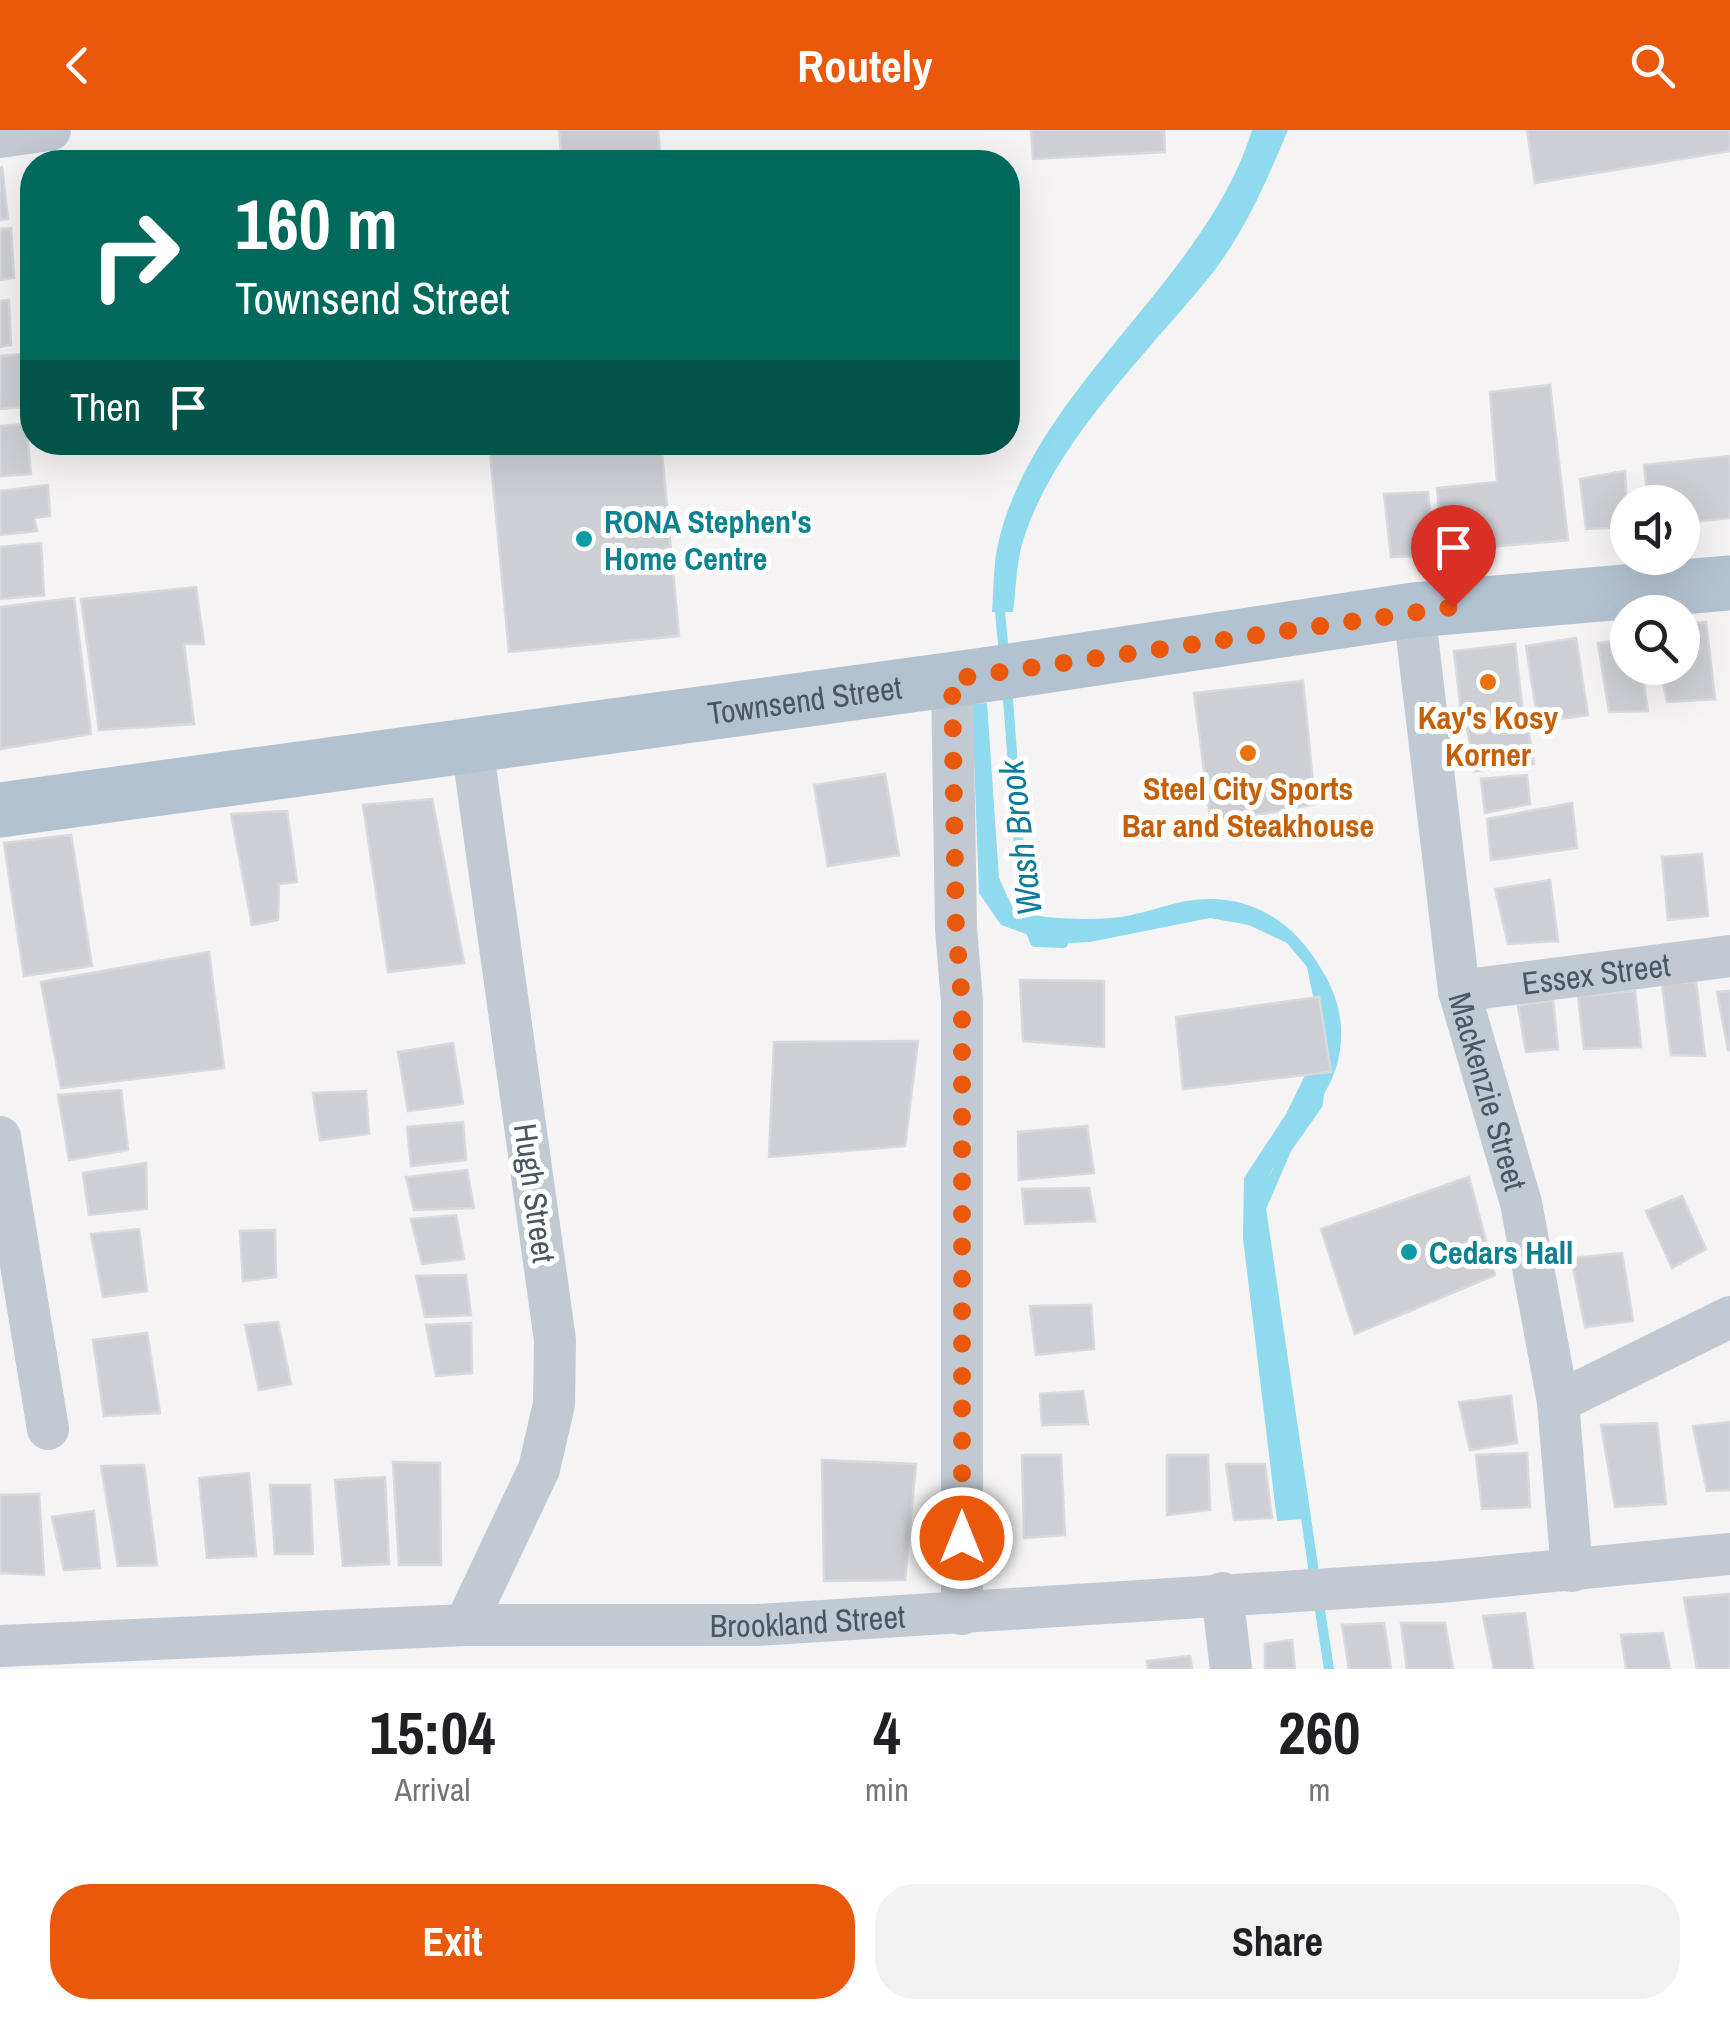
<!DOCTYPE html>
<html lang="en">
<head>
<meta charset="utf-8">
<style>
	:root { --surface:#fff; --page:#f2f2f2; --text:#202124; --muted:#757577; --accent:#ea580c }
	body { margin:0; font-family:"Archivo Narrow",sans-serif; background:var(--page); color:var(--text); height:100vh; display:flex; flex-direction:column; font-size:38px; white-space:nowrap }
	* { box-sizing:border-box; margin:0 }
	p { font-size:32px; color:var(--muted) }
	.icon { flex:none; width:55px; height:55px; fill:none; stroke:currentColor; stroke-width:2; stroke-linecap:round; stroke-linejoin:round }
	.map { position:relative; height:1539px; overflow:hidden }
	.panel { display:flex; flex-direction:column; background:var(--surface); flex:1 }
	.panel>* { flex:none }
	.guide { position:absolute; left:20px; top:20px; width:1000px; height:305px; border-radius:40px; box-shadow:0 10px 40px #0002; background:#00695c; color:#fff; overflow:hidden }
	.controls { position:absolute; left:1610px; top:355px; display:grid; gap:20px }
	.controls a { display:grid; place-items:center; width:90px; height:90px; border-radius:50%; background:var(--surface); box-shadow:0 10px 40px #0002; font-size:50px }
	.pin { position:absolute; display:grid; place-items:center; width:85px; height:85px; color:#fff; margin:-102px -42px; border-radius:50% 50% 50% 0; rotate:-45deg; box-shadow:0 0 10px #0007 }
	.pin .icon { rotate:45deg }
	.me { position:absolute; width:110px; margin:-55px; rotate:0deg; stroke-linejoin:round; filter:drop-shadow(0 0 8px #0008) }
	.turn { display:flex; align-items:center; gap:35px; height:210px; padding:0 50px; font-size:45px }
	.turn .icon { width:130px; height:130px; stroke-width:2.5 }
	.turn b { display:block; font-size:70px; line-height:85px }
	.then { display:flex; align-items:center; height:95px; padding:0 50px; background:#0003; gap:20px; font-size:38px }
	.eta { display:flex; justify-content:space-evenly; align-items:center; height:170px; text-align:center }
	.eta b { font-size:60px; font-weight:700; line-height:70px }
	.action { display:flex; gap:20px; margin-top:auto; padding:20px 50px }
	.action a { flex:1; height:115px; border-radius:40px; background:var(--accent); color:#fff; font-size:40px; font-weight:700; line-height:115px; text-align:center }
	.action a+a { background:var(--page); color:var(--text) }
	header { display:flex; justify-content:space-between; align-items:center; height:130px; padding:0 50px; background:var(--accent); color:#fff; font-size:45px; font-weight:700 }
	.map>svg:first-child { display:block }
</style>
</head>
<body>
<header><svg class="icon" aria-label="back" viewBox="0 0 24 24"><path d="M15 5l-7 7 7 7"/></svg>Routely<svg class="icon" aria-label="search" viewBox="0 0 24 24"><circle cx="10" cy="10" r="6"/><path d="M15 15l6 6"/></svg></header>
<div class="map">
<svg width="1730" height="1539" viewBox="0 0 1730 1539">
	<rect width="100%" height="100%" fill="#f5f3f3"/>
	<g fill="#90daee">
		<path d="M1252 0H1288C1268 48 1246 99 1214 141 1149 223 1053 311 1022 414 1016 435 1016 460 1013 482H992C994 460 993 435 998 414 1033 259 1206 151 1252 0Z"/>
		<path d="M987 573 999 748 1014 781C1046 789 1079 790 1112 788 1140 786 1167 773 1194 770 1249 763 1293 791 1320 837 1340 868 1347 901 1336 938 1324 975 1294 1002 1275 1034 1267 1047 1265 1064 1261 1078L1304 1389 1277 1391 1243 1108 1244 1048 1286 984 1313 929 1316 881 1307 837 1287 813 1249 795 1210 788 1090 812 1054 814 1001 795 979 763 972 574Z"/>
	</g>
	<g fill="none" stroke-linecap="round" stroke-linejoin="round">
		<g stroke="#90daee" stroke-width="10">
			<polyline points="999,471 1004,524"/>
			<polyline points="1007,556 1024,783 1035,812 1063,813"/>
			<polyline points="1315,1450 1261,1078 1287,1018 1318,974 1319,962"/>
			<polyline points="1318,1467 1329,1539"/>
		</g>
	</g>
	<g fill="#cdcfd5" stroke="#d7d9de" stroke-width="2.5">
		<polygon points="559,0 658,0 661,32 562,32"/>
		<polygon points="1031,0 1164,0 1165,22 1033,29"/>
		<polygon points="1527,0 1730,0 1730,21 1535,53"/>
		<polygon points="965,23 966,32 811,32"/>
		<polygon points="2,37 8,89 0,90 0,38"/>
		<polygon points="11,98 14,148 0,150 0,99"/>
		<polygon points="9,170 11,215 0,217 0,171"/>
		<polygon points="32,223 32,276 0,279 0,226"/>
		<polygon points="1550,255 1568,410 1443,421 1437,358 1497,352 1490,262"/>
		<polygon points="26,294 31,344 0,346 0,296"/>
		<polygon points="489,312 661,312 679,506 509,522"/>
		<polygon points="1730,326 1730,388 1682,393 1682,372 1648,372 1644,335"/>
		<polygon points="1625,341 1628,397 1586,399 1580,349"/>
		<polygon points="48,355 50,386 34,388 37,401 0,405 0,361"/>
		<polygon points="1428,362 1434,425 1391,427 1384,364"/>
		<polygon points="41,413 44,465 0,469 0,417"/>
		<polygon points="196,457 204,514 184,514 194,594 99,600 81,469"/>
		<polygon points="74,468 91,604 0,619 0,477"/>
		<polygon points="1706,492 1715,569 1667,572 1660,538 1682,538 1682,494"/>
		<polygon points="1576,508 1588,585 1538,592 1526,516"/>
		<polygon points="1628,509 1628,538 1641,538 1648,581 1609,582 1598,513"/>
		<polygon points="1515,514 1523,583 1462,590 1454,521"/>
		<polygon points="1303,551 1315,674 1211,694 1194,563"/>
		<polygon points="1527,591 1534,634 1475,641 1467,597"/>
		<polygon points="885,644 899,725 828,736 814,655"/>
		<polygon points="1527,645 1530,674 1485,683 1481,649"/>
		<polygon points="432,669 464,833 388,842 363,675"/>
		<polygon points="1572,673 1577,718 1491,730 1487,689"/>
		<polygon points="287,681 297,752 279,754 278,790 252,795 231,684"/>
		<polygon points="71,705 92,836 24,846 4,713"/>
		<polygon points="1702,724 1708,786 1668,790 1662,727"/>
		<polygon points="1550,750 1558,811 1508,814 1495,759"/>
		<polygon points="209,822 224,938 61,958 41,852"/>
		<polygon points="1020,850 1104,851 1104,917 1023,911"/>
		<polygon points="1696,852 1705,926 1671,925 1662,854"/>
		<polygon points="1635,861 1641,917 1584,919 1578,866"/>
		<polygon points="1730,861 1730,920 1728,920 1717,862"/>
		<polygon points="1319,867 1331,942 1183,959 1176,887"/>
		<polygon points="1553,870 1558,919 1526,922 1518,876"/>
		<polygon points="918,911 905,1016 769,1027 774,912"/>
		<polygon points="453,913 463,974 408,981 398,922"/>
		<polygon points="121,960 128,1020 69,1030 58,965"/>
		<polygon points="366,961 369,1004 320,1010 313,963"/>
		<polygon points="463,992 466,1030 411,1036 407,997"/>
		<polygon points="1087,996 1094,1043 1019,1050 1018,1002"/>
		<polygon points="146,1033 147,1079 89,1085 83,1043"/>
		<polygon points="467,1040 474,1078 414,1080 406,1047"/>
		<polygon points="1469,1047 1495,1145 1355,1204 1321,1099"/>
		<polygon points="1089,1058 1095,1091 1025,1094 1022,1059"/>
		<polygon points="1682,1066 1706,1119 1672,1138 1646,1081"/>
		<polygon points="456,1085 464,1129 422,1134 411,1089"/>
		<polygon points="139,1099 147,1161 103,1167 91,1104"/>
		<polygon points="275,1100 276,1147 243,1151 240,1101"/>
		<polygon points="1622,1123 1633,1191 1585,1197 1571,1128"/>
		<polygon points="466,1145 471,1185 425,1187 416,1146"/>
		<polygon points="1091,1175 1094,1219 1036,1225 1030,1176"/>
		<polygon points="278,1192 291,1254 259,1260 245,1195"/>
		<polygon points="471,1193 472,1243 436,1246 426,1195"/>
		<polygon points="147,1203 160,1283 104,1286 93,1210"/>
		<polygon points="1083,1261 1088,1294 1042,1295 1040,1264"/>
		<polygon points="1511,1266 1517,1313 1470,1320 1459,1272"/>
		<polygon points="1730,1292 1730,1360 1707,1361 1693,1296"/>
		<polygon points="1657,1293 1666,1374 1615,1377 1601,1295"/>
		<polygon points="1527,1323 1530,1377 1482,1379 1476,1325"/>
		<polygon points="1022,1325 1061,1325 1065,1405 1024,1408"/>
		<polygon points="1167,1325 1208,1325 1210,1380 1167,1385"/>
		<polygon points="822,1330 916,1334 905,1450 824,1451"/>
		<polygon points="393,1332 440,1333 441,1435 399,1435"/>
		<polygon points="1226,1334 1265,1334 1272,1388 1234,1390"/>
		<polygon points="144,1335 157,1435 118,1436 101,1336"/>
		<polygon points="249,1343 256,1426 207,1428 199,1348"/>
		<polygon points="385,1347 389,1434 343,1436 335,1350"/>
		<polygon points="270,1355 310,1355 313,1424 275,1424"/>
		<polygon points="39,1364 44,1445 0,1443 0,1365"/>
		<polygon points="94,1381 100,1438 64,1440 52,1387"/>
		<polygon points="1730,1464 1730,1539 1697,1539 1684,1468"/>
		<polygon points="1525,1483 1533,1539 1494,1539 1483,1486"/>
		<polygon points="1384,1493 1391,1539 1349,1539 1342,1495"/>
		<polygon points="1401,1493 1445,1493 1453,1539 1407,1539"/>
		<polygon points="1663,1503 1670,1539 1626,1539 1621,1505"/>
		<polygon points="1292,1510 1295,1539 1265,1539 1265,1514"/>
		<polygon points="1190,1526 1192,1539 1148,1539 1147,1531"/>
	</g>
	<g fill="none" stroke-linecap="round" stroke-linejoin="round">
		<g stroke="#c1cad2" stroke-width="42">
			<polyline points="0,7 50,0"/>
			<path id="s1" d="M1414 480 1459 861 1521 1073 1558 1272 1572 1441"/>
			<polyline points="952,549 956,798 962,872 962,1484"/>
			<path id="s2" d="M1459 861 1730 826"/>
			<polyline points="0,1007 48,1299"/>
			<polyline points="1558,1272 1730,1187"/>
			<polyline points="1222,1463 1231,1539"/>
			<polyline points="465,1495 539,1339 554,1274 555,1210 472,616"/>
			<path id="s3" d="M0 1516 465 1495H757L1440 1452 1730 1424"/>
		</g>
		<path stroke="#b3c2d1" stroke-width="55" id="s4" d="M0 680 984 545 1414 480 1730 453"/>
	</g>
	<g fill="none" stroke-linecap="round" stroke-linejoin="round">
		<polyline stroke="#ea580c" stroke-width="18" stroke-dasharray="0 32.4" points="962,1408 962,872 956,798 952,549 1453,477"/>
	</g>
	<g fill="#0f9aa8" stroke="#fff" stroke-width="4">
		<circle cx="584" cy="409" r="10"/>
		<circle cx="1409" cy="1122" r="10"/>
	</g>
	<g fill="#e8710a" stroke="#fff" stroke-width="4">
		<circle cx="1488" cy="552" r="10"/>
		<circle cx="1248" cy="623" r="10"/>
	</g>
	<g text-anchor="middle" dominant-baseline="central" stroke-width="10" stroke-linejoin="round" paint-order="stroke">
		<g font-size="32" font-weight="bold" fill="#0d838f" stroke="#fff" text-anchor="start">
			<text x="604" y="391">RONA Stephen's<tspan x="604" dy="37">Home Centre</tspan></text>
			<text x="1429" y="1122">Cedars Hall</text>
		</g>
		<g font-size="32" fill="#4a5661" stroke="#fff">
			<text stroke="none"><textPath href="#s4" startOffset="812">Townsend Street</textPath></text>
			<text stroke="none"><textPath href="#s2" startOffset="138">Essex Street</textPath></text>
			<text stroke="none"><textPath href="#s1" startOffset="488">Mackenzie Street</textPath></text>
			<text transform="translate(535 1063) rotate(82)">Hugh Street</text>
			<text stroke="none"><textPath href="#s3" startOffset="808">Brookland Street</textPath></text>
		</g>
		<g font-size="32" font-weight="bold" fill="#c56008" stroke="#fff">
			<text x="1488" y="587">Kay's Kosy<tspan x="1488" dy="37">Korner</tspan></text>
			<text x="1248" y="658">Steel City Sports<tspan x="1248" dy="37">Bar and Steakhouse</tspan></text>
		</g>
		<g font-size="35" font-style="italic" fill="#0c7c9b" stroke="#fff">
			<text transform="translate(1020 708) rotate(-97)">Wash Brook</text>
		</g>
	</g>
</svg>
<div class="controls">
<a><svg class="icon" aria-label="sound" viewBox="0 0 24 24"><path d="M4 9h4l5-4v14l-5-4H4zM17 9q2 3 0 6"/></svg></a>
<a><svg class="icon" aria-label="search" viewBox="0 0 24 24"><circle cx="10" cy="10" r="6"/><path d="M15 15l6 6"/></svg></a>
</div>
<div class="pin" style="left:1453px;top:477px;background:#d93025"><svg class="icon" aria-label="arrive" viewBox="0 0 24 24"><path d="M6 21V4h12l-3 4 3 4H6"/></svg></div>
<svg class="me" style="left:962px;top:1408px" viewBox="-20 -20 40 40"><circle r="17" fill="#ea580c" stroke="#fff" stroke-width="3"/><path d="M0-11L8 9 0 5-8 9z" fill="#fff"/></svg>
<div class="guide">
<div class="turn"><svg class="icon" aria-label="right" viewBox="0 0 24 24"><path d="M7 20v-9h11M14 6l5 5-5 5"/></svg><div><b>160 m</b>Townsend Street</div></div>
<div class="then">Then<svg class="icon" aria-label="arrive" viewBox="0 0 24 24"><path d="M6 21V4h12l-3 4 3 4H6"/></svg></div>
</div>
</div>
<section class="panel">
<div class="eta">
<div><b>15:04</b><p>Arrival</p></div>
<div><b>4</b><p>min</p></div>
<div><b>260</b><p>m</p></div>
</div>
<div class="action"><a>Exit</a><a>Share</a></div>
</section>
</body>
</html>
